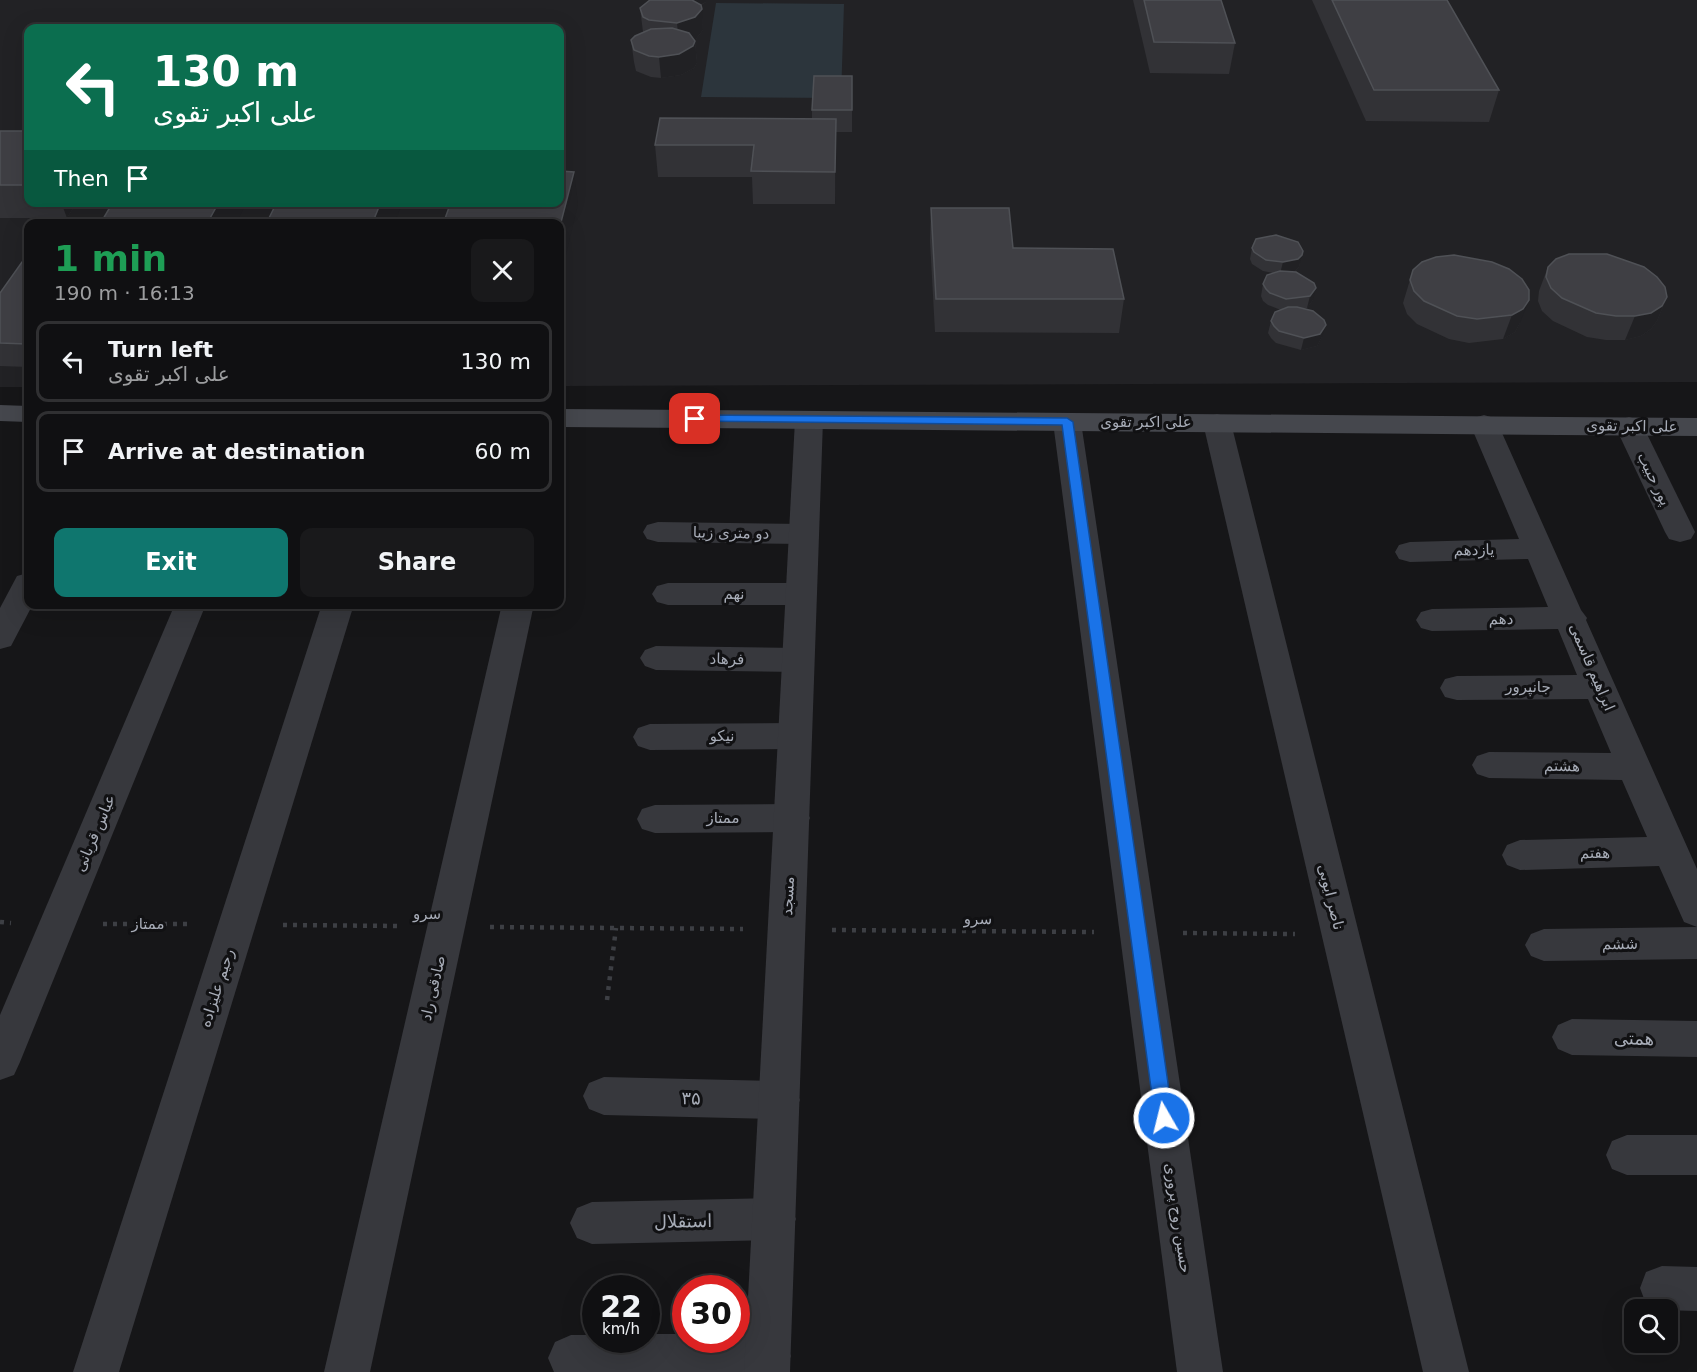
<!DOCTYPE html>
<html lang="en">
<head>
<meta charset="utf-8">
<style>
	:root { --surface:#101012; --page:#19191b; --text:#f1f3f6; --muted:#9c9d9f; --line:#303032; --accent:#0f766e }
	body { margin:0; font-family:"DejaVu Sans",Cairo,sans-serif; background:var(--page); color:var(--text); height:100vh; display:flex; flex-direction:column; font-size:22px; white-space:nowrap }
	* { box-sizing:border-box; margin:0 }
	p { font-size:20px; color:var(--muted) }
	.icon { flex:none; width:33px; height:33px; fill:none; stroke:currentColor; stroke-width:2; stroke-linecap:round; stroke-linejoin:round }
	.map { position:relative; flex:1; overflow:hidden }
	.panel { position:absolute; left:24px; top:219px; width:540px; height:390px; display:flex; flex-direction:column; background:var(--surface); border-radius:12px; box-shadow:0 6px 24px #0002,0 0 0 2px var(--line) }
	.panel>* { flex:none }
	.hud { position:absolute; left:24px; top:24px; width:540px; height:183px; border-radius:12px; box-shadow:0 6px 24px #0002,0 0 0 2px var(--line); background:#0b6e4f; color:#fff; overflow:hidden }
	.tools { position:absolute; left:1624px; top:1299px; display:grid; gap:12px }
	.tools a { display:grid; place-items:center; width:54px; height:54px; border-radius:12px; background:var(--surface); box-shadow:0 6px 24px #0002,0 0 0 2px var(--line); font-size:30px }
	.speed { position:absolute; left:582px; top:1275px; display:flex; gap:12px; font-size:30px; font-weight:700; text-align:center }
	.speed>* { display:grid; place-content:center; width:78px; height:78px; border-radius:50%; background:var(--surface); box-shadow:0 6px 24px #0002,0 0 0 2px var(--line); line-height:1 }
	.speed small { font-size:15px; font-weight:400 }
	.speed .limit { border:9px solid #d22; background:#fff; color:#111 }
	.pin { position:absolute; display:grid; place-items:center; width:51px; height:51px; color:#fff; margin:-26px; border-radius:12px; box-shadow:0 3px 9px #0006 }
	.me { position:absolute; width:66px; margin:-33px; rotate:352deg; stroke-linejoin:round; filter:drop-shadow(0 0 4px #0008) }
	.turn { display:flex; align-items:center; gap:21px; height:126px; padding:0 30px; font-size:27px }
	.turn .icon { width:78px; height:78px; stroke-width:2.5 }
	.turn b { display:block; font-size:42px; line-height:51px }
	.then { display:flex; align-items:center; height:57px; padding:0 30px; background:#0003; gap:12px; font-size:22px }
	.round { display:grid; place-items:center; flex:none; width:63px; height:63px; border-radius:12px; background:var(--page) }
	.headline { display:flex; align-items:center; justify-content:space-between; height:102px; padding:0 30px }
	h1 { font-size:36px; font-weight:600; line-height:45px; color:#1e9e55 }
	.button { display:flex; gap:12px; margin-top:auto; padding:12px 30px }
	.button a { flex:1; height:69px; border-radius:12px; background:var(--accent); color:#fff; font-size:24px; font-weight:600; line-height:69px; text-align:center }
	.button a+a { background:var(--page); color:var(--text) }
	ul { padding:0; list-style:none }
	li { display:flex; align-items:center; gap:18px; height:81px; margin:0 12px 9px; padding:0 18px; border:3px solid var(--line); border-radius:12px }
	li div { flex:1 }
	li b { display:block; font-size:22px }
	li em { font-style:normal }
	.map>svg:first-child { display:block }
</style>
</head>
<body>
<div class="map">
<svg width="1697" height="1372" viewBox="0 0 1697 1372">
	<rect width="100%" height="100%" fill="#161618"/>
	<path fill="#222225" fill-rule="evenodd" d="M0 0H1697V382L560 386V224H28V387H0ZM28 28H560V202H28Z"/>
	<polygon fill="#2c353c" points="716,3 844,4 841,98 701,97"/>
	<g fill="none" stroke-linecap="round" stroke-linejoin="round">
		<g stroke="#3d3f44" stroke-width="4.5" stroke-dasharray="4 6" stroke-linecap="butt">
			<polyline points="0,922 11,923"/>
			<polyline points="103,924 191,924"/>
			<polyline points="283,925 401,926"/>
			<polyline points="490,927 743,929"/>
			<polyline points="832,930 1094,932"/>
			<polyline points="1183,933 1295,934"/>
			<polyline points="607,1000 616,928"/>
		</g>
		<g fill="#37383d" fill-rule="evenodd">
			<polygon points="1067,413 1077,416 1081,422 1223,1372 1177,1372 1053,422 1057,416"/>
			<polygon points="1217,414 1227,417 1231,423 1469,1372 1423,1372 1203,423 1207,417"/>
			<polygon points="1484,415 1494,418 1498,424 1581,610 1587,618 1586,620 1697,869 1697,927 1684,922 1659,866 1520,870 1507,865 1502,855 1507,845 1520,840 1647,837 1622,780 1489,778 1477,774 1472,765 1477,756 1489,752 1611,753 1588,699 1457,700 1445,697 1440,688 1445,679 1457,676 1577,675 1558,629 1432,631 1421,628 1416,620 1421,612 1432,609 1548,607 1528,559 1410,562 1399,559 1395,552 1399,545 1410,542 1519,539 1470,424 1474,418"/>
			<polygon points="1629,417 1639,420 1643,426 1695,532 1691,539 1680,542 1669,539 1665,532 1615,426 1619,420"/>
			<polygon points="658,522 804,524 815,527 819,534 815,541 804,544 658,542 647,539 643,532 647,525"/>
			<polygon points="28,573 28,604 33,604 11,646 0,649 0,608 17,576"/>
			<polygon points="668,583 801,583 812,586 817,594 812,602 801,605 668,605 657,602 652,594 657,586"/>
			<polygon points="175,604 206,604 20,1062 14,1075 0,1080 0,1015"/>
			<polygon points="322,604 354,604 119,1372 73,1372"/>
			<polygon points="502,604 534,604 370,1372 324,1372"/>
			<polygon points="656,646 798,648 809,652 814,660 809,668 798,672 656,670 645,666 640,658 645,650"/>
			<polygon points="795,723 807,727 812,736 807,745 795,749 650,750 638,746 633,737 638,728 650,724"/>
			<polygon points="792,804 805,808 810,818 805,828 792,832 655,833 642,829 637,819 642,809 655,805"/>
			<polygon points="1697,927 1697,959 1544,961 1531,956 1525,945 1531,934 1544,929"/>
			<polygon points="1572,1019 1697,1021 1697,1057 1572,1055 1558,1049 1552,1037 1558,1025"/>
			<polygon points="604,1077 779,1081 794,1087 800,1100 794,1113 779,1119 604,1115 589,1109 583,1096 589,1083"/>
			<polygon points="1627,1135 1697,1135 1697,1175 1627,1175 1612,1169 1606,1155 1612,1141"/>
			<polygon points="774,1198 789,1204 796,1219 789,1234 774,1240 592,1244 577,1238 570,1223 577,1208 592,1202"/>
			<polygon points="1662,1266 1697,1267 1697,1311 1660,1310 1646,1304 1640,1288 1646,1272"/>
			<polygon points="736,1333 768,1333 784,1340 791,1356 784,1372 554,1372 548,1358 555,1342 571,1335 596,1335 596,1340 646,1340 646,1334 686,1334 686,1340 736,1340"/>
		</g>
		<polygon fill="#37383d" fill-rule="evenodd" points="809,411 819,414 823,420 790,1372 744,1372 795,420 799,414"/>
		<g fill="#45474d" fill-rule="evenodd">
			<polygon points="0,405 28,406 28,422 0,421"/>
			<polygon points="560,409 1697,418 1697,436 560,427"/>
		</g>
	</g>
	<g fill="#323236">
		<polygon points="648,0 706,0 706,2 701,5 703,30 696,39 694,39 695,41 697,63 694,68 681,75 661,78 651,77 636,71 634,62 631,40 643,32 640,8 649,1"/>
		<polygon points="1133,0 1221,0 1235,43 1229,74 1150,73"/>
		<polygon points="1312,0 1447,0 1499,90 1489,122 1366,121"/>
		<polygon points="852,76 852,132 836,132 835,204 753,204 752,177 658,177 655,145 812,119 812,110"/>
		<polygon points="0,131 28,131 28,202 77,202 67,218 0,218"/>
		<polygon points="113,202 236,224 105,224 103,219"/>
		<polygon points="931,208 1013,248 1124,299 1119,333 935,332 930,241"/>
		<polygon points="1252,248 1300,263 1299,267 1295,271 1290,272 1313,300 1307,308 1302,309 1322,337 1317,346 1301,350 1276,343 1271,338 1268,333 1271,321 1281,310 1268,305 1263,301 1261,296 1263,284 1274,273 1263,271 1252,264 1250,259"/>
		<polygon points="1492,262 1520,323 1515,332 1503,339 1469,343 1449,339 1417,324 1407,314 1403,303 1413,270"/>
		<polygon points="28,263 28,367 0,366 0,293"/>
		<polygon points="1548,267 1667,297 1657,321 1651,329 1641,336 1625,340 1606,340 1587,337 1553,321 1542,311 1538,301 1539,291"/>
	</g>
	<g fill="#212124">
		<polygon points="673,0 706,0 706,2 694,8"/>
		<polygon points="702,9 703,30 696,39 679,44 677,23"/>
		<polygon points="695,41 697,63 694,68 681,75 661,78 659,57"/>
		<polygon points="836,119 836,151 835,204 835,172"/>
		<polygon points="574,172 578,204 560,280 560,226"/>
		<polygon points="61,202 77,202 67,218"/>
		<polygon points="219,202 247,202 236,224 210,224 209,220"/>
		<polygon points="381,202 403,202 394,224 372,224"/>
		<polygon points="1303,251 1299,267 1295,271 1280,274 1283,262"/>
		<polygon points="1316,288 1313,300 1307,308 1310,296"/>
		<polygon points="1667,297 1657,321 1651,329 1641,336 1625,340 1635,316"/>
		<polygon points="1529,300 1520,323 1515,332 1503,339 1512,315"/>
		<polygon points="1326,325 1322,337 1317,346 1301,350 1304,338"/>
	</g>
	<g fill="#3f3f44" stroke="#4f5156" stroke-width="1.5">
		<polygon points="650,0 692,0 701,5 702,9 695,17 677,23 649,20 643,17 640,8"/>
		<polygon points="1144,0 1221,0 1235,43 1154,42"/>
		<polygon points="1332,0 1447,0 1499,90 1374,90"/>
		<polygon points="672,28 689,33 695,41 693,46 679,54 659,57 649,56 634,50 631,40 635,36 651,29"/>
		<polygon points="814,76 852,76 852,110 812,110"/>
		<polygon points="660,118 836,119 835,172 751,171 754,145 655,145"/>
		<rect x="0" y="131" width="28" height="54"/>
		<polygon points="560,171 574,172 560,226 560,224 443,224 451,202 560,202"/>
		<polygon points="113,202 219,202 209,220 103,219"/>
		<polygon points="277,202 381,202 372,224 266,224"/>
		<polygon points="931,208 1009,208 1013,248 1113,249 1124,299 936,299"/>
		<polygon points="1276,235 1298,242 1303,251 1302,255 1298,259 1283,262 1266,260 1254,252 1252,248 1256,239"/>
		<polygon points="1569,254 1607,254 1644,267 1657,277 1665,287 1667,297 1662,306 1651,313 1635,316 1616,316 1596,313 1562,298 1551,288 1546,277 1548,267 1556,259"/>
		<polygon points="1454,255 1492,262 1509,269 1522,279 1529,290 1529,300 1523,309 1512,315 1477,319 1457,316 1424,301 1414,291 1410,280 1413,270 1422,262 1436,257"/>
		<polygon points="22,262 28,263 28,342 27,344 0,343 0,293"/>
		<polygon points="1280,271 1296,272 1314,283 1316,288 1310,296 1286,299 1270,293 1266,289 1263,284 1267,275"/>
		<polygon points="1288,307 1297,307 1313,311 1324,320 1326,325 1320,334 1304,338 1279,331 1274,326 1271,321 1275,312"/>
	</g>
	<polygon fill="#1a73e8" stroke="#114b97" stroke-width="1.5" points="695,415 1067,418 1073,422 1173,1118 1170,1123 1164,1126 1158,1123 1155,1118 1062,425 691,421 690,419"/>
	<g text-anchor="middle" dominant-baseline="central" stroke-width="6" stroke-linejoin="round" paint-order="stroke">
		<g font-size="15" fill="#a8adb8" stroke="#111113">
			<text x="1146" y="422">علی اکبر تقوی</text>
			<text transform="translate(1632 426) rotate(1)">علی اکبر تقوی</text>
			<text transform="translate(1654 479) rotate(64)">پور حبیب</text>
			<text transform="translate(731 533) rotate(1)">دو متری زیبا</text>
			<text transform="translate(1474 550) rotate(-1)">یازدهم</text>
			<text x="734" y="594">نهم</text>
			<text transform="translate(1501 619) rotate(-1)">دهم</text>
			<text transform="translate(727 659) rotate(1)">فرهاد</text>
			<text transform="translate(1592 667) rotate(67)">ابراهیم قاسمی</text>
			<text x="1528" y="687">جانپرور</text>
			<text x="722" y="736">نیکو</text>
			<text transform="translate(1562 766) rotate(1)">هشتم</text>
			<text x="723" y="818">ممتاز</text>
			<text transform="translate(95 833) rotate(-67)">عباس قربانی</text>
			<text transform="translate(1595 853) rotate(-1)">هفتم</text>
			<text transform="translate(788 896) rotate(-87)">مسجد</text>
			<text transform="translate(1331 897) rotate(76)">ناصر ایوبی</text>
			<text x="427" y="914">سرو</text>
			<text transform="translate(978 919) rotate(1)">سرو</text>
			<text x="148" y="924">ممتاز</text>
			<text transform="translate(1620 944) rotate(-1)">ششم</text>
			<text transform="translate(217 988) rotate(-72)">رحیم علیزاده</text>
			<text transform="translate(433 988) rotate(-77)">صادقی راد</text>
			<text transform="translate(1178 1218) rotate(82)">حسین روح پروری</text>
		</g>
		<g font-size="18" fill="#a8adb8" stroke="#111113">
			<text transform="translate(1634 1038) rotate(1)">همتی</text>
			<text transform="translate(691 1098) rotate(1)">۳۵</text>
			<text transform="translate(683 1221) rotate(-1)">استقلال</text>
		</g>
	</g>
</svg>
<div class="tools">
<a><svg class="icon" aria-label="search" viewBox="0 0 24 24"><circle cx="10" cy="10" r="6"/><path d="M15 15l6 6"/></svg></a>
</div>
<div class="speed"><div>22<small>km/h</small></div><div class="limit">30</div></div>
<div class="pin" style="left:695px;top:419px;background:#d93025"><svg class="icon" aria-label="arrive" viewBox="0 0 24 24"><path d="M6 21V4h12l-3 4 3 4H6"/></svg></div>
<svg class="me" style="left:1164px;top:1118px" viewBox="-20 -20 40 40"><circle r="17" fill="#1a73e8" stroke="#fff" stroke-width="3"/><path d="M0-11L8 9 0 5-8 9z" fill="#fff"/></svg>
<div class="hud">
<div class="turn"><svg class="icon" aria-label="left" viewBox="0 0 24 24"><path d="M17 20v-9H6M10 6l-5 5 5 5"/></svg><div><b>130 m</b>علی اکبر تقوی</div></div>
<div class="then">Then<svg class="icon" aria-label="arrive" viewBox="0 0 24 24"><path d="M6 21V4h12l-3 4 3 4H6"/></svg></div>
</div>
<section class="panel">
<div class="headline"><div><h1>1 min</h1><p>190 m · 16:13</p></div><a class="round"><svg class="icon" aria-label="close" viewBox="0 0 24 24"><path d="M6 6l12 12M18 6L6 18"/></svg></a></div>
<ul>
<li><svg class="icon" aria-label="left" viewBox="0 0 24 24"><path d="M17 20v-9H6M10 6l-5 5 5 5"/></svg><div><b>Turn left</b><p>علی اکبر تقوی</p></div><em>130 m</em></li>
<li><svg class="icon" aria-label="arrive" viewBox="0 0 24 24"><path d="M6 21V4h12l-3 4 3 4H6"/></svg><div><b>Arrive at destination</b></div><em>60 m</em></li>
</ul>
<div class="button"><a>Exit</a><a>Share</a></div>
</section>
</div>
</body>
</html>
